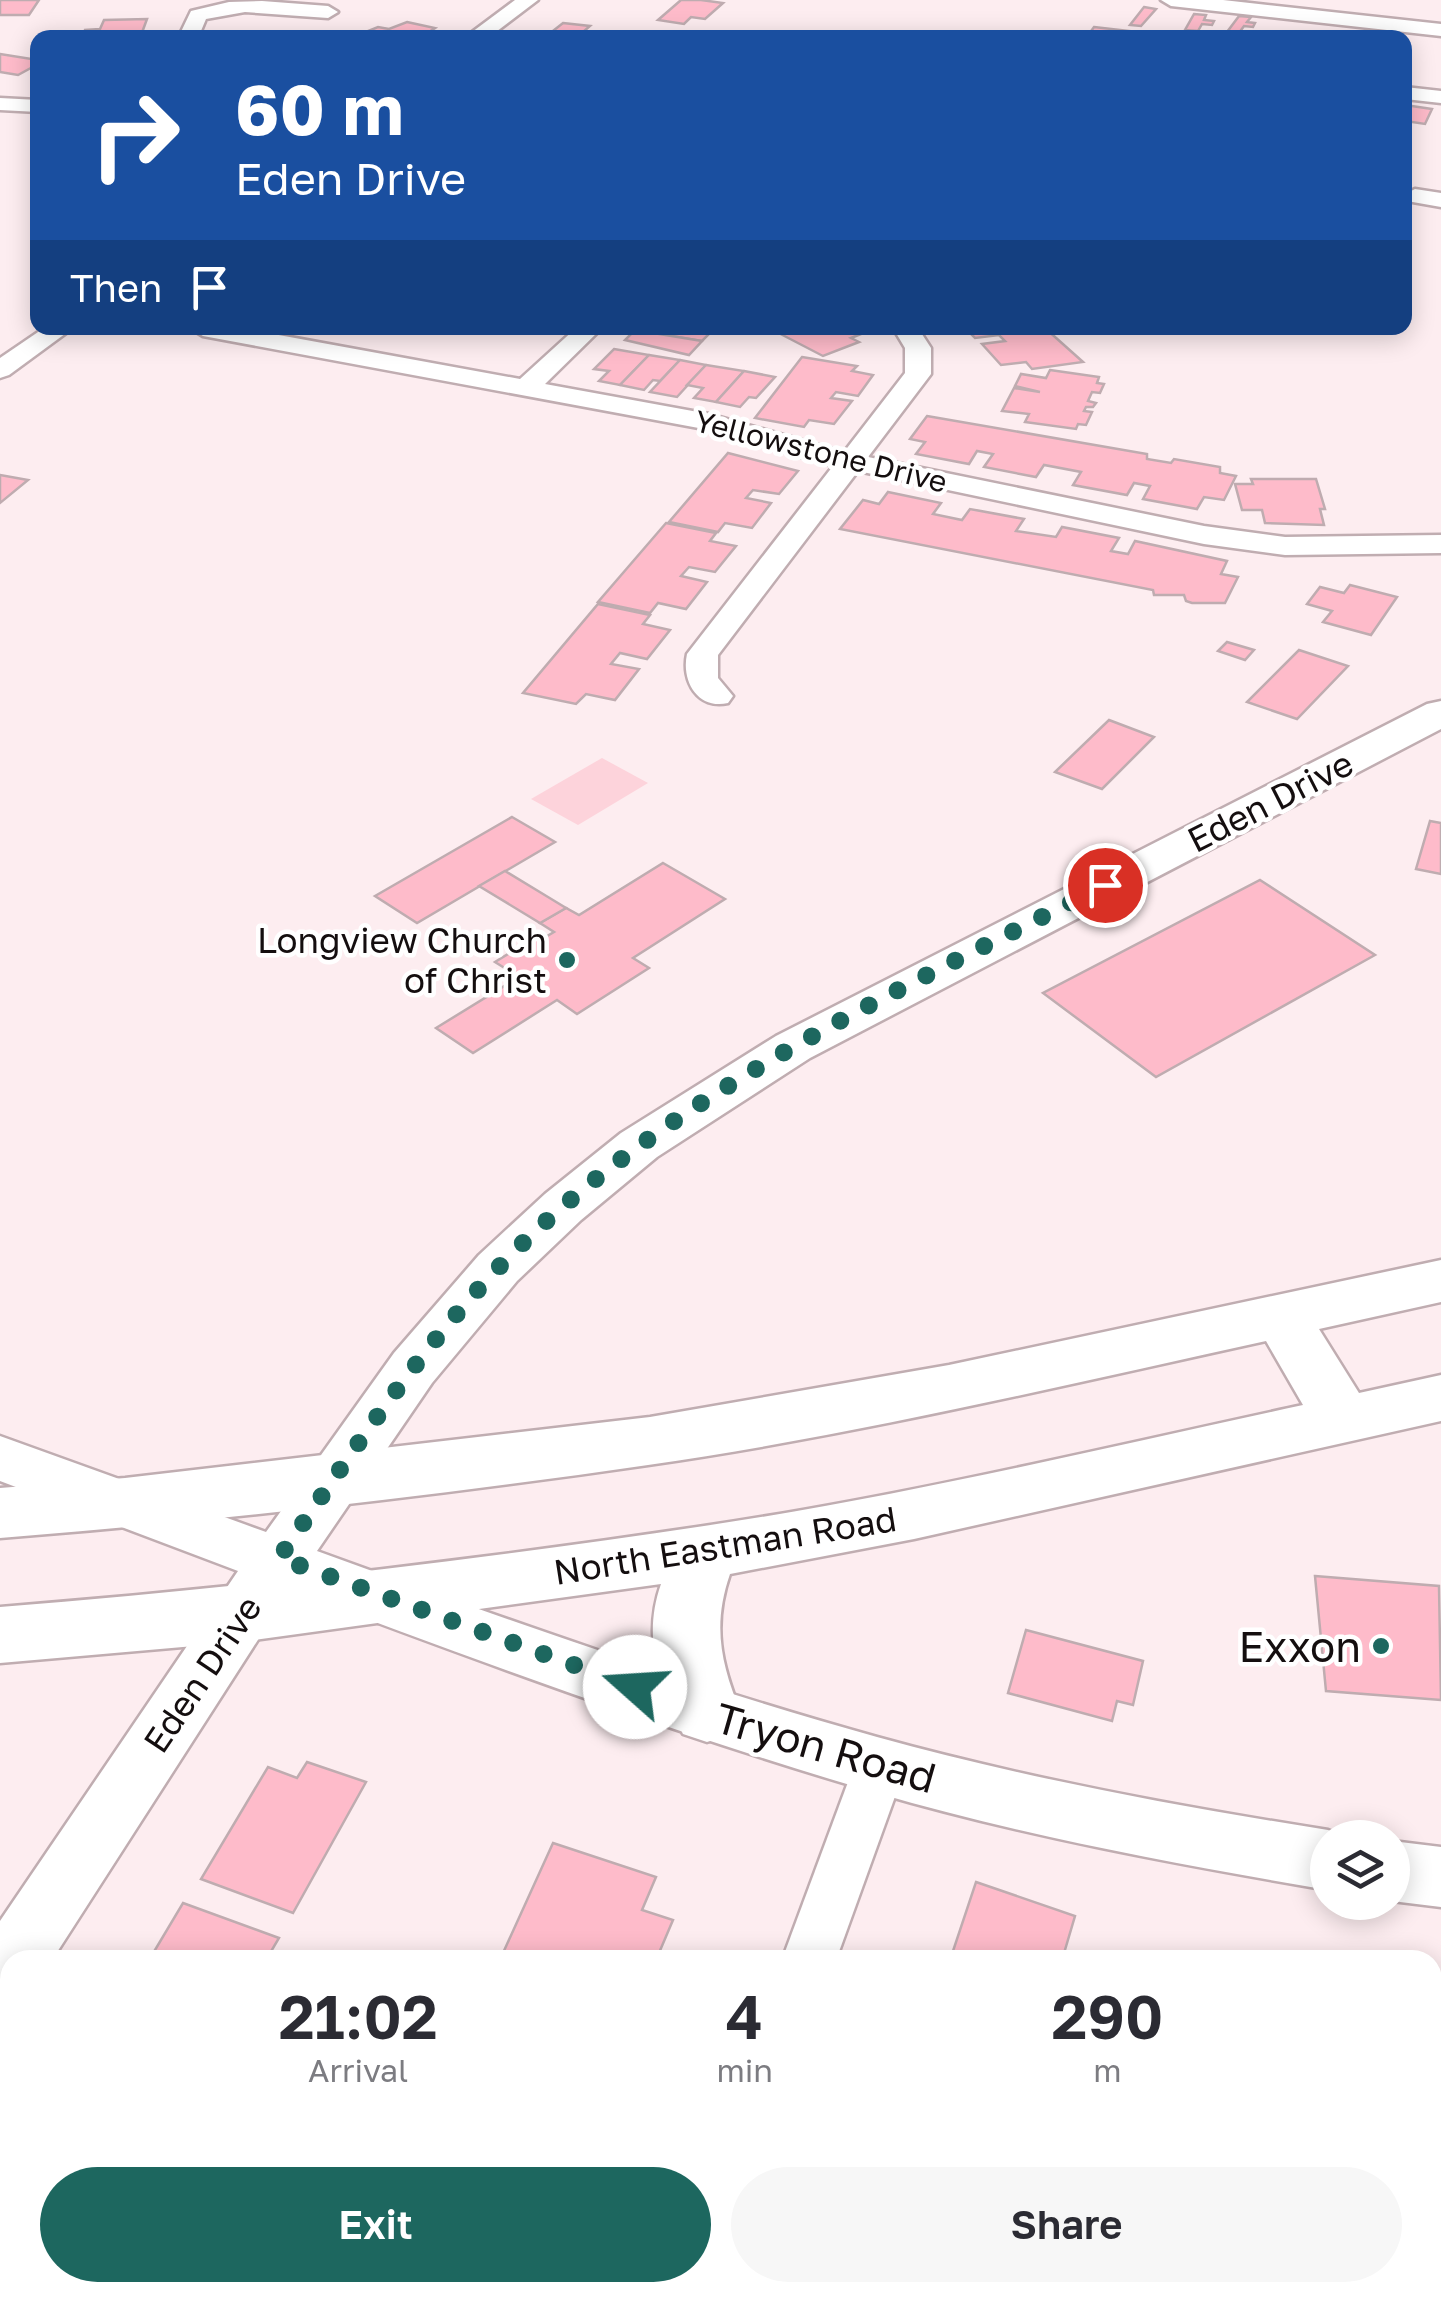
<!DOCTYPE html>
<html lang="en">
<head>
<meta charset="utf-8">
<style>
	:root { --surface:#fff; --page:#f7f7f7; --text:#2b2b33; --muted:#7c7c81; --accent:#1d675f }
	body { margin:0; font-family:"Golos Text",sans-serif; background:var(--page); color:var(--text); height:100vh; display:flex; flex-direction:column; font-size:38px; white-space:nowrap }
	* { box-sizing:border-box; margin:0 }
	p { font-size:32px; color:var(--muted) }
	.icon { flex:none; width:55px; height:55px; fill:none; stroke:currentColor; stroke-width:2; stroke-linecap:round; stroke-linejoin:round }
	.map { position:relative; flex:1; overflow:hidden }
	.sheet { position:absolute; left:0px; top:1950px; width:1442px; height:352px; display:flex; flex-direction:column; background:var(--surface); border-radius:30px 30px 0 0; box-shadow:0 5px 25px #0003 }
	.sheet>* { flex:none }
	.banner { position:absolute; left:30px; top:30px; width:1382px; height:305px; border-radius:20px; box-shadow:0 5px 25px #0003; background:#1a4fa0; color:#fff; overflow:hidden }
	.fabs { position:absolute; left:1310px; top:1820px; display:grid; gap:20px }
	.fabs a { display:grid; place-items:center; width:100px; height:100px; border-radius:50%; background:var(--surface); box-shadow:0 5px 25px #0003; font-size:50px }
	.pin { position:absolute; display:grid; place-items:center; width:85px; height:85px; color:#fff; margin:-42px; border:5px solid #fff; border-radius:50%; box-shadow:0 2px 10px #0007 }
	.me { position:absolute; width:110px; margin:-55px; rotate:289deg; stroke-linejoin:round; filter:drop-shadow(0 0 8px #0008) }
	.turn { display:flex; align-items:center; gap:35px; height:210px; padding:0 40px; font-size:45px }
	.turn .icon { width:130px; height:130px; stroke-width:2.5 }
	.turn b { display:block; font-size:70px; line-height:85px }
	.then { display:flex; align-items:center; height:95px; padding:0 40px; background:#0003; gap:20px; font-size:38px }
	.eta { display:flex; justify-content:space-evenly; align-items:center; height:170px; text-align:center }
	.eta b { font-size:60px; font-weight:600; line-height:70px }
	.cta { display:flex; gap:20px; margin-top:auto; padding:20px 40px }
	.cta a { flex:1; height:115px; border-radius:60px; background:var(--accent); color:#fff; font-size:40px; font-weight:600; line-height:115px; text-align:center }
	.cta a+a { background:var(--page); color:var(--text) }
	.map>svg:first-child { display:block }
</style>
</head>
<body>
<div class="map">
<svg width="1441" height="2302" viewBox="0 0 1441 2302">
	<rect width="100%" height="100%" fill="#fdedf0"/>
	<polygon fill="#fdd3db" points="602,758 648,783 578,825 531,799"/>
	<g fill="#febbca" stroke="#bfacb0" stroke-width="2.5">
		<polygon points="0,0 39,0 29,15 0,15"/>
		<polygon points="681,0 701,0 723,3 705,19 691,17 684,24 658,20"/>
		<polygon points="1144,7 1156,9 1141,26 1130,25"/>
		<polygon points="1194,14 1206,15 1204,20 1214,21 1212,25 1202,24 1198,31 1185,30"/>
		<polygon points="1239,16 1251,17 1247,22 1255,23 1253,27 1244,26 1236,37 1224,36"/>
		<polygon points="147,19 140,38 82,38 85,30 100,29 104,20"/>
		<polygon points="407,22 435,28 420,38 381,38 363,33 378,27 389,29"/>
		<polygon points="563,23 590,26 576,38 544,38"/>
		<polygon points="1094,27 1129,31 1125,38 1086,38"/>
		<polygon points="0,54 38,60 38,64 18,75 0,72"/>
		<polygon points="1405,105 1432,109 1425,124 1405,121"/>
		<polygon points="637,328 715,328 702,341 635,330"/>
		<polygon points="769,328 866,328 871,330 851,338 859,342 823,356"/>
		<polygon points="965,328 1045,328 1083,362 1032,369 1026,362 1001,365 982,344 1005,341 999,335 975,338"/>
		<polygon points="635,330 702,341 689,355 625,340"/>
		<polygon points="614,349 649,355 620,385 599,381 609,371 594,369"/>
		<polygon points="649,355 680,360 660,381 653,380 644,390 620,385"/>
		<polygon points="802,357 857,366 852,371 873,375 858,396 836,392 831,398 852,401 834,424 809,420 804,427 755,418"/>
		<polygon points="680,360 706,365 677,397 650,392"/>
		<polygon points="706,365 744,371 716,402 694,398 703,388 687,385"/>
		<polygon points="1050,370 1099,377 1097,383 1104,384 1100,393 1092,392 1088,401 1096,403 1093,407 1086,407 1084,411 1092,412 1086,425 1078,424 1076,429 1025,422 1029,414 1002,411 1014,388 1040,392 1015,386 1021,374 1046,378"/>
		<polygon points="744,371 775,377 756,398 749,397 740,407 716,402"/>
		<polygon points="927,416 1147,454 1147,459 1171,463 1174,459 1220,467 1220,473 1236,476 1224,500 1204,497 1197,509 1143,499 1150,486 1134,483 1127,495 1073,485 1081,472 1044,465 1036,477 984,467 993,454 977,451 969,464 916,454 925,442 910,439"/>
		<polygon points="728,453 798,471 779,494 753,490 746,498 771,503 752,528 725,523 718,532 669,522"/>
		<polygon points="0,475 28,480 0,503"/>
		<polygon points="1251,479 1316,479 1325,509 1320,509 1324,525 1265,523 1262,510 1242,510 1235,484 1253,484"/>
		<polygon points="888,492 941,503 933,514 962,520 970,509 1024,519 1016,531 1056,537 1062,527 1119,538 1111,551 1128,554 1135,541 1227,561 1221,574 1238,577 1225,603 1192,603 1186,601 1184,595 1154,595 1153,590 840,529 863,500 879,504"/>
		<polygon points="666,523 716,533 710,541 736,546 715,572 689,567 681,576 707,582 686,609 658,603 650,613 598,602"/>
		<polygon points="1350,585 1397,597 1371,635 1323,622 1332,611 1307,604 1320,587 1344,593"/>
		<polygon points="598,604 650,615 643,624 670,630 647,659 620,653 611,664 639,669 615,700 586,694 576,704 523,693"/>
		<polygon points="1227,642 1254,650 1245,660 1218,651"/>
		<polygon points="1299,650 1348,666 1297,719 1247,702"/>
		<polygon points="1109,720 1154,737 1102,789 1055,772"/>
		<polygon points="512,817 555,842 417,923 375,896"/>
		<polygon points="1430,821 1441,823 1441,874 1416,869"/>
		<polygon points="663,863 725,899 633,958 649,968 577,1014 557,1000 473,1053 436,1028 519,977 495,962 542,933 547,936 554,932 540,923 566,908 579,915"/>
		<polygon points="505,871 548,897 566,908 540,923 479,886"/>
		<polygon points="1260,880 1375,955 1156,1077 1043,993"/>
		<polygon points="1315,1576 1439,1586 1441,1700 1326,1691"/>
		<polygon points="1026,1630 1143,1661 1133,1705 1117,1701 1112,1721 1008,1693"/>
		<polygon points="307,1762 366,1782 293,1913 201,1879 268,1767 297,1778"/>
		<polygon points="553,1843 656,1877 642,1910 673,1920 656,1960 524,1960 503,1953"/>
		<polygon points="976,1882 1075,1916 1062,1960 950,1960"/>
		<polygon points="183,1903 279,1938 266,1960 149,1960"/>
		<polygon points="385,2292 526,2292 522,2302 381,2302"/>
		<polygon points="844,2292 958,2292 955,2302 841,2302"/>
	</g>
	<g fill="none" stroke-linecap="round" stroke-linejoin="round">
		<defs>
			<g id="minor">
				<polygon points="515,0 538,0 488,38 464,38"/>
				<polygon points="1161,0 1223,0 1441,24 1441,36 1171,6"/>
				<polygon points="262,1 328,6 338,12 328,18 245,12 206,19 198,38 178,38 191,11 229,2"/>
				<polygon points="1405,87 1441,91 1441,103 1405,99"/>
				<polygon points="0,98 38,100 38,112 0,110"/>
				<polygon points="1415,189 1441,193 1441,207 1407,201 1405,194"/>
				<polygon points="44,328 73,328 9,375 0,378 0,358"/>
				<path d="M190 328H241L520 379 576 328H602L545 384 709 414 844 452 905 373V348L893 328H918L931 348V374L868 457 1204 526 1285 537 1441 535V553L1285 555 1204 544 858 471 718 655V678L733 696 728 703C698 710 681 681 687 654L833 466 704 429 203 336Z"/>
				<polygon points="880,1744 898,1750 906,1766 836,1960 782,1960 854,1766 862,1750"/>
				<polygon points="656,2292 716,2292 713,2302 653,2302"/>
			</g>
			<g id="tertiary">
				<path d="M1441 701V729L810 1058 657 1157 581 1220 517 1281 432 1383 317 1551C502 1618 687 1684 877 1737 1025 1778 1176 1806 1328 1830L1347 1838H1328V1890C1176 1864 1024 1836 877 1793 678 1735 484 1663 290 1590L52 1960H10V1991L0 1987V1921L238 1571 0 1481V1436L266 1532 394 1353 479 1255 545 1194 621 1133 776 1036 1427 704Z"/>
				<polygon points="1392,1841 1441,1847 1441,1907 1392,1901"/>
			</g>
			<path id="primary" d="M1441 1260V1302L1319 1329 1359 1393 1441 1375V1421L914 1539 730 1574C712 1626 721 1664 741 1713L731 1734 707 1742 683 1734C659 1684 642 1638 661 1584L240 1642 0 1663V1607C236 1588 470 1561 704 1526 906 1496 1104 1448 1303 1405L1266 1341C1061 1386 856 1435 648 1465 434 1496 216 1521 0 1538V1488L125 1478 650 1417 949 1365Z"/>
		</defs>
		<use href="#minor" stroke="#c0adb1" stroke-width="5"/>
		<use href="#tertiary" stroke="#c0adb1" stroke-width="5"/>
		<use href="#primary" stroke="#c0adb1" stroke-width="5"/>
		<use href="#minor" fill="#fff" fill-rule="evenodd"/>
		<use href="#tertiary" fill="#fff" fill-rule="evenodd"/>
		<use href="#primary" fill="#fff" fill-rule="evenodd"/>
	</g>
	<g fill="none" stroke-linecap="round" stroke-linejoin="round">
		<path stroke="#1d675f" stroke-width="18" stroke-dasharray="0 32.4" d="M635 1687 279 1558C348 1459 414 1356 498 1268 666 1093 893 994 1105 885"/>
	</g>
	<g fill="#1d675f" stroke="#fff" stroke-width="4">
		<circle cx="567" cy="960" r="10"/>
		<circle cx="1381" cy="1646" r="10"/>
	</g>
	<g text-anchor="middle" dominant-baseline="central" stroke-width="9" stroke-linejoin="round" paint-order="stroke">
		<g font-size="30" fill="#140e0f" stroke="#fff">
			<text transform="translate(821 451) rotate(14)">Yellowstone Drive</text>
		</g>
		<g font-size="35" fill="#140e0f" stroke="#fff">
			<text transform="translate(1270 801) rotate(-27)">Eden Drive</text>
			<text transform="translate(725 1545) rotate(-9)">North Eastman Road</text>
			<text transform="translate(202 1674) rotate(-56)">Eden Drive</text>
		</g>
		<g font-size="35" fill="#140e0f" stroke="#fff" text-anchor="end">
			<text x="547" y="940">Longview Church<tspan x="547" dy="40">of Christ</tspan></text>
		</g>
		<g font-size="42" fill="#140e0f" stroke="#fff" text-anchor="end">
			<text x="1361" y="1646">Exxon</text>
		</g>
		<g font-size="42" fill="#140e0f" stroke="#fff">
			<text transform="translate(826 1747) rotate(16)">Tryon Road</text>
		</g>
	</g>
</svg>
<div class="fabs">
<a><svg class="icon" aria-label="layers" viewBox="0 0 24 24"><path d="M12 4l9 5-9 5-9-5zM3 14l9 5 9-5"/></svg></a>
</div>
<div class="pin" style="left:1105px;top:885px;background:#d93025"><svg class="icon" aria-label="arrive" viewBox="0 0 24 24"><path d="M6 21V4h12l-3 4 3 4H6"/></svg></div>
<svg class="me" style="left:635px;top:1687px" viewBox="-20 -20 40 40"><circle r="19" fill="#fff"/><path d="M0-13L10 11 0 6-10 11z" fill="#1d675f"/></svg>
<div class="banner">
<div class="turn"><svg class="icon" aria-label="right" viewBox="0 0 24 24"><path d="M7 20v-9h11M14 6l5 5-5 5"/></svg><div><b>60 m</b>Eden Drive</div></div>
<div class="then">Then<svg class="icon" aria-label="arrive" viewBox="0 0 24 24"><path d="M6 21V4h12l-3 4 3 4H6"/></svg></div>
</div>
<section class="sheet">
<div class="eta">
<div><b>21:02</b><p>Arrival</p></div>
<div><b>4</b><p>min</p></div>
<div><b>290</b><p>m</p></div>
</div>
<div class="cta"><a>Exit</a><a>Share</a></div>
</section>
</div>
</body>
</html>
